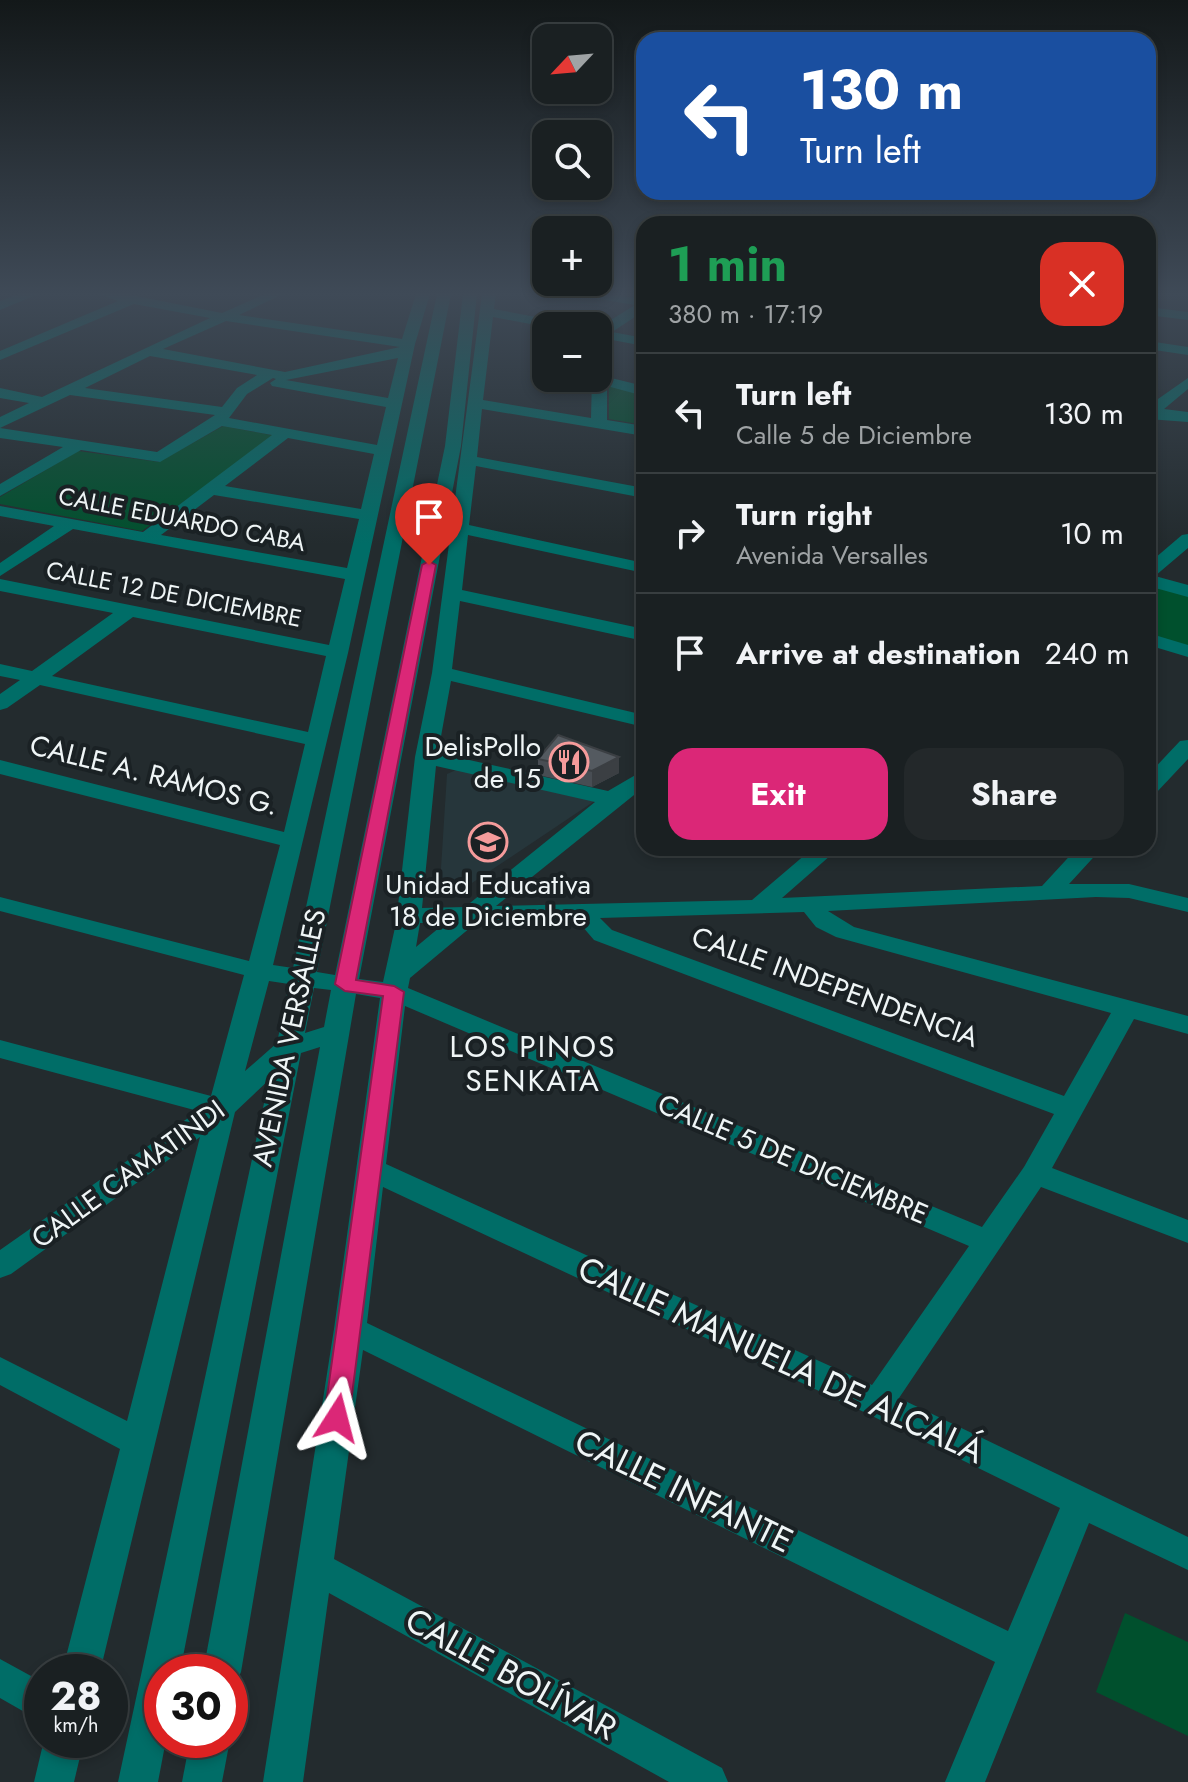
<!DOCTYPE html>
<html lang="en">
<head>
<meta charset="utf-8">
<style>
	:root { --surface:#1a2022; --page:#23282a; --text:#f1f3f6; --muted:#9fa3a5; --line:#383e40; --accent:#db2777 }
	body { margin:0; font-family:Jost,sans-serif; background:var(--page); color:var(--text); height:100vh; display:flex; flex-direction:column; font-size:30px; white-space:nowrap }
	* { box-sizing:border-box; margin:0 }
	p { font-size:26px; color:var(--muted) }
	.icon { flex:none; width:44px; height:44px; fill:none; stroke:currentColor; stroke-width:2; stroke-linecap:round; stroke-linejoin:round }
	.map { position:relative; flex:1; overflow:hidden }
	.panel { position:absolute; left:636px; top:216px; width:520px; height:640px; display:flex; flex-direction:column; background:var(--surface); border-radius:24px; box-shadow:0 4px 12px #0003,0 0 0 2px var(--line) }
	.panel>* { flex:none }
	.top-card { position:absolute; left:636px; top:32px; width:520px; height:168px; border-radius:24px; box-shadow:0 4px 12px #0003,0 0 0 2px var(--line); background:#1a4fa0; color:#fff; overflow:hidden }
	.needle { width:52px; rotate:244deg }
	.fabs { position:absolute; left:532px; top:24px; display:grid; gap:16px }
	.fabs a { display:grid; place-items:center; width:80px; height:80px; border-radius:16px; background:var(--surface); box-shadow:0 4px 12px #0003,0 0 0 2px var(--line); font-size:40px }
	.speed { position:absolute; left:24px; top:1654px; display:flex; gap:16px; font-size:40px; font-weight:700; text-align:center }
	.speed>* { display:grid; place-content:center; width:104px; height:104px; border-radius:50%; background:var(--surface); box-shadow:0 4px 12px #0003,0 0 0 2px var(--line); line-height:1 }
	.speed small { font-size:20px; font-weight:400 }
	.speed .limit { border:12px solid #d22; background:#fff; color:#111 }
	.pin { position:absolute; display:grid; place-items:center; width:68px; height:68px; color:#fff; margin:-82px -34px; border-radius:50% 50% 50% 0; rotate:-45deg; box-shadow:0 0 8px #0007 }
	.pin .icon { rotate:45deg }
	.me { position:absolute; width:88px; margin:-44px; rotate:9deg; stroke-linejoin:round; filter:drop-shadow(0 0 6px #0008) }
	.turn { display:flex; align-items:center; gap:28px; height:168px; padding:0 32px; font-size:36px }
	.turn .icon { width:104px; height:104px; stroke-width:2.5 }
	.turn b { display:block; font-size:56px; line-height:68px }
	.round { display:grid; place-items:center; flex:none; width:84px; height:84px; border-radius:24px; background:var(--page) }
	.head { display:flex; align-items:center; justify-content:space-between; height:136px; padding:0 32px }
	h1 { font-size:48px; font-weight:700; line-height:60px; color:#1e9e55 }
	.button { display:flex; gap:16px; margin-top:auto; padding:16px 32px }
	.button a { flex:1; height:92px; border-radius:24px; background:var(--accent); color:#fff; font-size:32px; font-weight:700; line-height:92px; text-align:center }
	.button a+a { background:var(--page); color:var(--text) }
	ul { padding:0; list-style:none }
	li { display:flex; align-items:center; gap:24px; height:120px; padding:0 32px; border-top:2px solid var(--line) }
	li div { flex:1 }
	li b { display:block; font-size:30px }
	li em { font-style:normal }
	.map>svg:first-child { display:block }
</style>
</head>
<body>
<div class="map">
<svg width="1188" height="1782" viewBox="0 0 1188 1782">
	<rect width="100%" height="100%" fill="#232b2e"/>
	<polygon fill="#26363b" points="463,767 596,800 466,887 440,884 447,774"/>
	<g fill="#00502d">
		<polygon points="609,385 644,394 644,425 609,419"/>
		<polygon points="223,426 276,436 142,531 0,504 0,497 78,451 159,462"/>
		<polygon points="1148,584 1188,596 1188,647 1148,634"/>
		<polygon points="1125,1613 1188,1642 1188,1736 1096,1692"/>
	</g>
	<g fill="none" stroke-linecap="round" stroke-linejoin="round">
		<g fill="#006d67" fill-rule="evenodd">
			<polygon points="19,294 38,294 0,310 0,301"/>
			<path d="M98 294H126L222 313 265 294H283L239 315 402 339 416 294H430L415 344 348 653 273 965 293 968 437 294H451L317 972 335 975 445 446 463 294H477L461 446 359 979 383 982 396 923 415 757 432 673 482 294H496L494 309 562 322 569 326 546 327 493 317 483 400 591 418 592 378H598V328L635 305 593 298 586 294 644 298V311L612 332 644 338V346L607 339V377L644 386V396L607 386V420L644 426V436L482 409 477 457 644 488V498L476 466 469 525 644 563V573L468 535 462 590 644 629V641L460 601 452 669 644 715V727L451 681 438 753 608 791 644 770V787L496 906 752 900 813 848H839L782 898 1042 886 1077 848H1102L1069 884H1129L1188 898V912L1129 898 1096 897 828 911 854 927 1188 1016V1034L1134 1019 1052 1168 1188 1220V1243L1041 1187 899 1398 1188 1537V1570L1089 1523 985 1782H945L995 1662 363 1350 334 1559 722 1768 728 1782H669L329 1593 303 1782H263L334 1329 380 998 356 994 241 1672 235 1685 230 1687V1672H203L320 1047 301 1053 180 1672H162V1740H166L158 1782H118L269 1080 235 1112 100 1672H62L120 1449 0 1385V1357L127 1421 200 1137 11 1274 0 1278V1250L198 1111 0 1058V1040L211 1096 244 975 0 911V897L249 961 280 845 0 774V760L284 832 305 744 40 685 7 708 0 710V694L20 680 0 676V664L32 671 113 613 0 591V579L329 645 345 579 73 529 0 576V563L54 526 0 516V506L143 532 272 435 222 426 160 462 81 450 0 496V484L63 447 0 438V428L157 452 215 415 70 395 0 428V417L29 403 0 398V388L42 397 210 318 134 304 0 360V351L118 301ZM226 321 400 347 285 372 163 349ZM150 356 257 375 237 388 222 407 85 388ZM398 358 388 398 286 380ZM273 378 276 379 270 383 272 386 386 407 377 445 229 418 247 394ZM288 438 374 454 361 509 225 486ZM214 495 359 519 347 568 161 535ZM133 617 326 656 308 732 52 676ZM436 766 595 802 465 907 422 908ZM804 912 816 927 836 937 1111 1013 1064 1096 612 930 600 918ZM576 919 594 940 1054 1114 1024 1167 982 1227 408 988 410 978 477 922ZM446 922 416 947 420 923ZM269 981 289 984 277 1043 245 1071ZM314 988 331 990 324 1027 305 1033ZM405 1006 969 1246 872 1385 386 1164ZM383 1187 866 1413 1060 1508 1008 1631 367 1323Z"/>
			<polygon points="1148,307 1188,312 1188,320 1148,315"/>
			<polygon points="1148,341 1188,347 1188,355 1148,349"/>
			<polygon points="1188,378 1188,389 1164,409 1188,412 1188,422 1148,419 1148,406"/>
			<polygon points="1188,534 1188,548 1155,576 1188,585 1188,597 1148,586 1148,564 1182,535"/>
			<polygon points="1148,633 1188,645 1188,657 1148,645"/>
			<polygon points="1188,740 1188,759 1156,793 1148,795 1148,775 1180,741"/>
			<polygon points="0,1659 42,1682 42,1722 0,1698"/>
			<polygon points="44,1740 84,1740 74,1782 34,1782"/>
			<polygon points="190,1740 230,1740 222,1782 182,1782"/>
		</g>
	</g>
	<polygon fill="#484d53" points="619,757 619,773 592,787 538,775 538,759"/>
	<polygon fill="#3b3f43" points="619,757 619,773 592,787 592,771"/>
	<polygon fill="#545a60" stroke="#3b3f43" stroke-width="2" points="558,735 619,757 592,771 538,759"/>
	<linearGradient id="sky" x2="0" y2="1"><stop stop-color="#131819"/><stop offset="0.54" stop-color="#3f4a57"/><stop offset="1" stop-color="#3f4a57" stop-opacity="0"/></linearGradient>
	<rect width="1188" height="544" fill="url(#sky)"/>
	<polygon fill="#db2777" stroke="#8e194d" stroke-width="2" points="429,561 436,565 356,980 394,986 404,992 349,1418 346,1425 337,1428 328,1425 324,1418 383,996 345,991 335,984 422,565"/>
	<defs>
		<symbol id="restaurant-ring" viewBox="-11 -11 22 22"><circle r="9.5" fill="#1a2124" stroke="#f59b9b" stroke-width="1.5"/><path d="M-5-6h1v4h1v-4h1v4h1v-4h1v5L-1.5 .5V6h-2V.5L-5-1ZM5-6V6H3V1.5H1.5Q1.5-4 5-6Z" fill="#f59b9b"/></symbol>
		<symbol id="school-ring" viewBox="-11 -11 22 22"><circle r="9.5" fill="#1a2124" stroke="#f59b9b" stroke-width="1.5"/><path d="M0-5L7-2L0 1L-7-2ZM-4 1L0 2.5L4 1V4Q0 6-4 4Z" fill="#f59b9b"/></symbol>
	</defs>
	<g fill-rule="evenodd">
		<use href="#restaurant-ring" x="547" y="740" width="44" height="44"/>
		<use href="#school-ring" x="466" y="820" width="44" height="44"/>
	</g>
	<g text-anchor="middle" dominant-baseline="central" stroke-width="8" stroke-linejoin="round" paint-order="stroke">
		<g font-size="24" fill="#eff5f6" stroke="#1a2124">
			<text transform="translate(182 519) rotate(11)">CALLE EDUARDO CABA</text>
			<text transform="translate(174 594) rotate(11)">CALLE 12 DE DICIEMBRE</text>
		</g>
		<g font-size="28" fill="#eff5f6" stroke="#1a2124" text-anchor="end">
			<text x="541" y="746">DelisPollo<tspan x="541" dy="32">de 15</tspan></text>
			<text x="488" y="884" text-anchor="middle">Unidad Educativa<tspan x="488" dy="32">18 de Diciembre</tspan></text>
		</g>
		<g font-size="28" fill="#eff5f6" stroke="#1a2124">
			<text transform="translate(154 775) rotate(14)">CALLE A. RAMOS G.</text>
			<text transform="translate(835 987) rotate(20)">CALLE INDEPENDENCIA</text>
			<text transform="translate(289 1038) rotate(-78)">AVENIDA VERSALLES</text>
			<text transform="translate(793 1159) rotate(23)">CALLE 5 DE DICIEMBRE</text>
			<text transform="translate(128 1174) rotate(-36)">CALLE CAMATINDI</text>
		</g>
		<g font-size="30" letter-spacing="2" fill="#eff5f6" stroke="#1a2124">
			<text x="533" y="1046">LOS PINOS<tspan x="533" dy="34">SENKATA</tspan></text>
		</g>
		<g font-size="34" fill="#eff5f6" stroke="#1a2124">
			<text transform="translate(781 1360) rotate(25)">CALLE MANUELA DE ALCALÁ</text>
			<text transform="translate(684 1491) rotate(26)">CALLE INFANTE</text>
			<text transform="translate(511 1674) rotate(29)">CALLE BOLÍVAR</text>
		</g>
	</g>
</svg>
<div class="fabs">
<a><svg class="needle" viewBox="-14 -14 28 28"><path d="M0-13l5 13h-10z" fill="#e53935"/><path d="M0 13l5-13h-10z" fill="#9fa3a5"/></svg></a>
<a><svg class="icon" aria-label="search" viewBox="0 0 24 24"><circle cx="10" cy="10" r="6"/><path d="M15 15l6 6"/></svg></a>
<a>+</a>
<a>−</a>
</div>
<div class="speed"><div>28<small>km/h</small></div><div class="limit">30</div></div>
<div class="pin" style="left:429px;top:565px;background:#d93025"><svg class="icon" aria-label="arrive" viewBox="0 0 24 24"><path d="M6 21V4h12l-3 4 3 4H6"/></svg></div>
<svg class="me" style="left:337px;top:1418px" viewBox="-20 -20 40 40"><path d="M0-17L14 15 0 8-14 15z" fill="#db2777" stroke="#fff" stroke-width="4"/></svg>
<div class="top-card">
<div class="turn"><svg class="icon" aria-label="left" viewBox="0 0 24 24"><path d="M17 20v-9H6M10 6l-5 5 5 5"/></svg><div><b>130 m</b>Turn left</div></div>
</div>
<section class="panel">
<div class="head"><div><h1>1 min</h1><p>380 m · 17:19</p></div><a class="round" style="background:#d93025;color:#fff"><svg class="icon" aria-label="close" viewBox="0 0 24 24"><path d="M6 6l12 12M18 6L6 18"/></svg></a></div>
<ul>
<li><svg class="icon" aria-label="left" viewBox="0 0 24 24"><path d="M17 20v-9H6M10 6l-5 5 5 5"/></svg><div><b>Turn left</b><p>Calle 5 de Diciembre</p></div><em>130 m</em></li>
<li><svg class="icon" aria-label="right" viewBox="0 0 24 24"><path d="M7 20v-9h11M14 6l5 5-5 5"/></svg><div><b>Turn right</b><p>Avenida Versalles</p></div><em>10 m</em></li>
<li><svg class="icon" aria-label="arrive" viewBox="0 0 24 24"><path d="M6 21V4h12l-3 4 3 4H6"/></svg><div><b>Arrive at destination</b></div><em>240 m</em></li>
</ul>
<div class="button"><a>Exit</a><a>Share</a></div>
</section>
</div>
</body>
</html>
